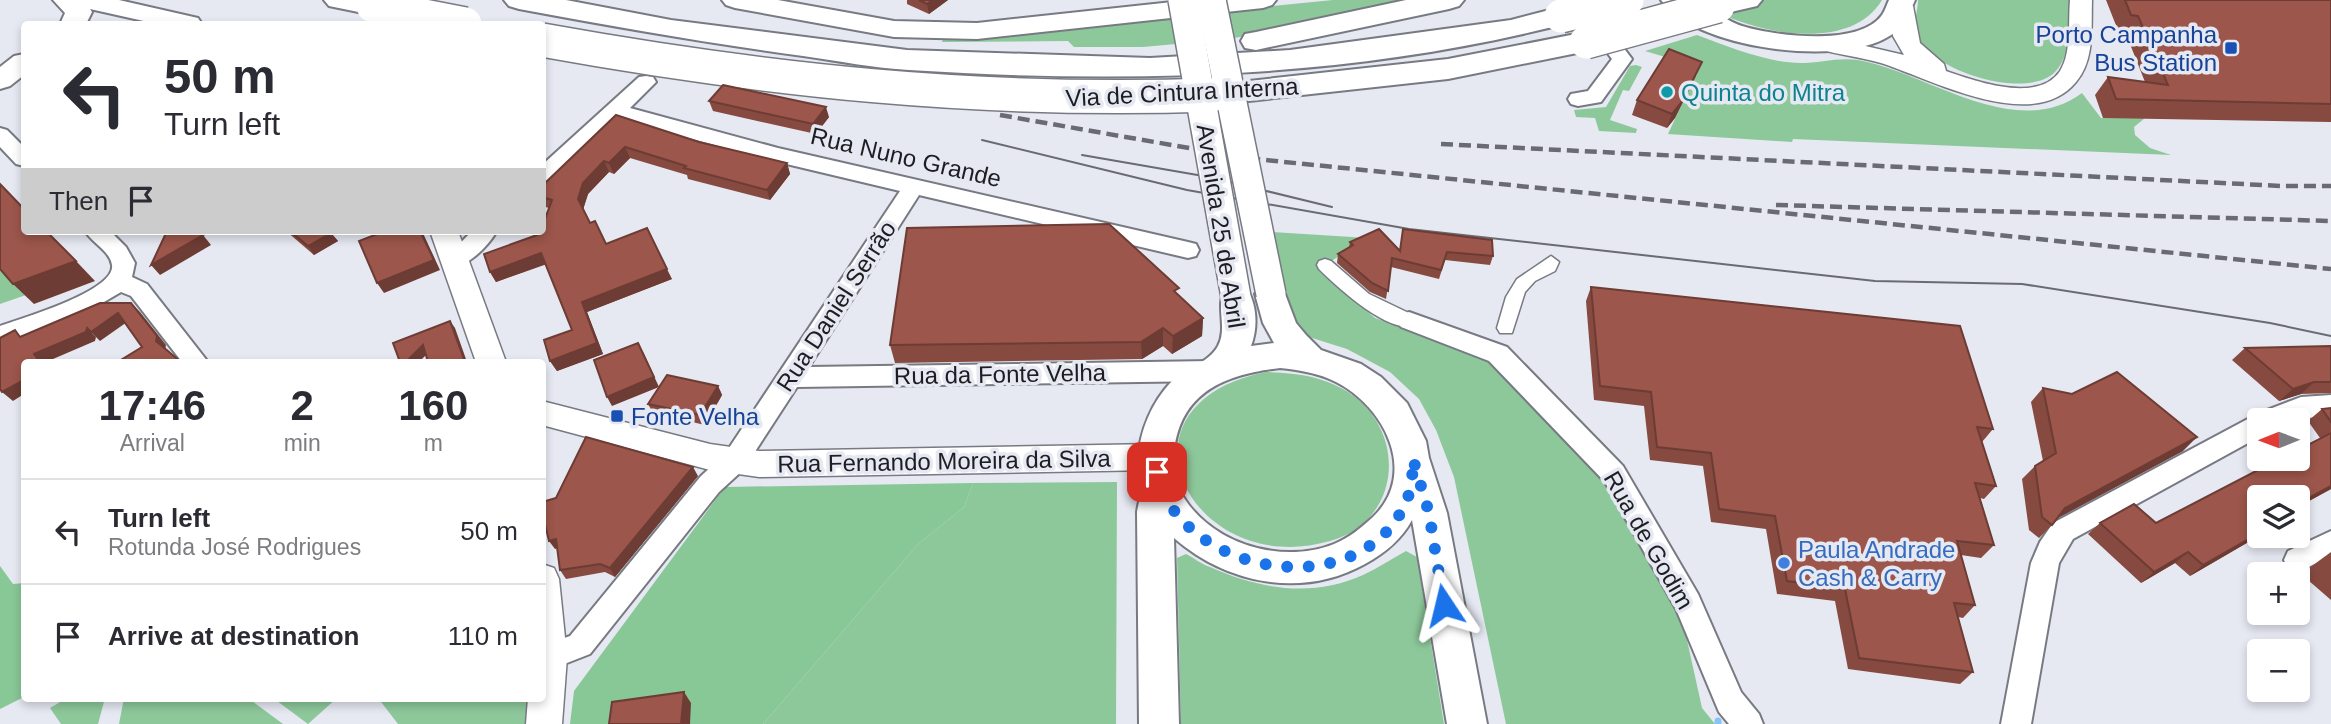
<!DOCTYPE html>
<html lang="en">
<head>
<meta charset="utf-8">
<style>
	:root { --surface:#fff; --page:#f7f7f7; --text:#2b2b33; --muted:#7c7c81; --line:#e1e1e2 }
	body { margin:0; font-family:Arial,sans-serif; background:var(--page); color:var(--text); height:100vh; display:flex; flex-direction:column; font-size:26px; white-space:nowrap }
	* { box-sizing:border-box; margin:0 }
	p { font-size:23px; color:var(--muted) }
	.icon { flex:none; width:38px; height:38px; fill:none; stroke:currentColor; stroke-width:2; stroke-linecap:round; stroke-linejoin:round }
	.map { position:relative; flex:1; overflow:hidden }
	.details { position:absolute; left:21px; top:359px; width:525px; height:343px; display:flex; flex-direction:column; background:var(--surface); border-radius:7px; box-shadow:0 4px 10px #0003 }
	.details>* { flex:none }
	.hud { position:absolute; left:21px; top:21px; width:525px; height:214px; border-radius:7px; box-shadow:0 4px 10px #0003; background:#fff; color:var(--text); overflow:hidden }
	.needle { width:46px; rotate:269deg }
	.controls { position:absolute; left:2247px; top:408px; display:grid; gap:14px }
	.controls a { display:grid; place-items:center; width:63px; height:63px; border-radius:7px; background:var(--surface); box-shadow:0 4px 10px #0003; font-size:35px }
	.pin { position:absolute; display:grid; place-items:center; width:60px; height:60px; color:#fff; margin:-30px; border-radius:14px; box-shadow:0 4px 10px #0006 }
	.me { position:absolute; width:77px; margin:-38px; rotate:350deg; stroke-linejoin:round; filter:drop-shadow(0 0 5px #0008) }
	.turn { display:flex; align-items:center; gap:24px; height:147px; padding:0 28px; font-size:32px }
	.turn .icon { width:91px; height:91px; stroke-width:2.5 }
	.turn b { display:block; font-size:49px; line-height:60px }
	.then { display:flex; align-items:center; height:66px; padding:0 28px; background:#0003; gap:14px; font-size:26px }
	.eta { display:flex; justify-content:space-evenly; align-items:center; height:119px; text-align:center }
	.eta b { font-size:42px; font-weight:700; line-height:49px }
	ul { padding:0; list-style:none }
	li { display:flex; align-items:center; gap:21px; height:105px; padding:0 28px; border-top:2px solid var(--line) }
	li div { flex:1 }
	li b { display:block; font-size:26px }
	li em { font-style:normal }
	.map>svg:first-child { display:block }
</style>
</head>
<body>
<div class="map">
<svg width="2331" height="724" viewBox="0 0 2331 724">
	<rect width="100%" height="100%" fill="#e6e8f2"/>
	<g fill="#8dc89a">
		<polygon points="1333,0 1416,0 1230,39 1143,47 1074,47 1068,41 942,42 943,39"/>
		<path d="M1694 0H1882C1847 58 1740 30 1694 0Z"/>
		<path d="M1918 0H2070C2071 22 2071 57 2054 73 2025 100 1927 71 1916 32 1913 23 1918 10 1918 0Z"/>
		<path d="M1697 35C1727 46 1768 63 1800 63 1819 63 1839 57 1858 60 1924 71 2015 143 2082 93L2101 118H2145L2134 127 2135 135 2150 148 2171 155 1793 139 1792 142 1668 134 1699 67 1645 51Z"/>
		<polygon points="1636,65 1642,67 1629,91 1623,90 1610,120 1637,129 1636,133 1599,131 1595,118 1576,117 1574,110 1606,107 1630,66"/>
		<polygon points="1272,232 1368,238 1325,265 1343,290 1375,318 1492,357 1619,490 1681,613 1702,708 1715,724 1506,724 1454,477 1436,430 1419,399 1390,372 1347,349 1309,337 1294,322 1282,295"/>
		<polygon points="0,266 26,295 0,304"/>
		<path d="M1266 372C1296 373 1323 376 1348 392 1408 431 1402 521 1330 541 1191 581 1102 405 1266 372Z"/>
		<polygon points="1117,482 1116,724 763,724 918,544 964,507 973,483"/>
		<path d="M1406 551 1417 557 1444 724H1181L1177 558 1186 554C1194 558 1201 564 1210 567 1259 589 1312 598 1363 575 1378 568 1391 559 1406 551Z"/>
		<polygon points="67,698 105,698 98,724 61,724 50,708"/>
		<polygon points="124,698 248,698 283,724 119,724"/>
		<polygon points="273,698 337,698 308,724"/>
		<polygon points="378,698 527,698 528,724 398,724"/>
	</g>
	<g fill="#88c796">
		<polygon points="973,483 964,507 918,544 763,724 570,724 574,691 725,487"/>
		<polygon points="0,566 13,584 24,583 24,697 0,709"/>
	</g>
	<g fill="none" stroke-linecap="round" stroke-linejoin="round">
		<polyline stroke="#87c4f6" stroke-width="7" points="1718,721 1718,724"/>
		<defs>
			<g id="pedestrian">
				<polygon points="1551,256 1559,262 1555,271 1535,281 1525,292 1512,333 1500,333 1497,328 1506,297 1517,279"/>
				<path d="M1325 259 1331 261 1369 294 1415 316 1418 321 1415 326C1388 334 1337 287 1319 269L1317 265 1319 261Z"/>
			</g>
			<g id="minor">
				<polygon points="1597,20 1604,22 1632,59 1601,102 1578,106 1571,104 1568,99 1571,94 1588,91 1612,59 1587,26"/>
				<polygon points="646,76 653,77 656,82 630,108 778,148 1188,242 1196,244 1199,250 1196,256 1188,258 919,195 809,367 1211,361 1220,364 1223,371 1220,378 1211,381 797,387 743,470 719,492 590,654 549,670 542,668 542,646 570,636 701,476 725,454 900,191 778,162 618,119 550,183 542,185 542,165 639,77"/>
				<polygon points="0,128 7,130 24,147 24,166 16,164 0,147"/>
				<path d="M85 231H110L126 247 135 263 132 277 147 284 208 362H182L131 296 121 292 80 316 0 345V326C20 319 116 291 112 265 110 251 92 243 85 231Z"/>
				<path d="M472 231H497C488 246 465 271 447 266L444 260Z"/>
				<polygon points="1409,312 1507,347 1623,466 1698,594 1741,692 1759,714 1763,724 1729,724 1719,712 1676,609 1605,482 1489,361 1401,327 1397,321 1401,315"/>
				<polygon points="2331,395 2331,415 2295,420 2259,420 2259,437 2073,539 2059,563 2031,724 2001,724 2031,563 2040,542 2053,523 2259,413 2301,397"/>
				<polygon points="2331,531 2331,556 2298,572 2288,569 2284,560 2288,551"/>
			</g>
			<g id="tertiary">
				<path d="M1905 0 1913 6 1920 43 1944 64 1946 71C1975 81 2038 104 2060 71 2072 52 2068 21 2070 0H2092C2091 27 2095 60 2076 82 2033 135 1931 79 1881 63 1861 57 1839 55 1819 49L1815 44 1819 39 1827 37 1904 55 1893 36 1889 6 1893 1Z"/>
				<polygon points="430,231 458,231 506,362 476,362"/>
				<polygon points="542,401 710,444 759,451 1155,444 1166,448 1171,457 1166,466 1155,470 759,477 710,470 542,425"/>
				<polygon points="542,564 554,568 559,579 567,657 562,724 526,724 528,698 542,698"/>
			</g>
			<g id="secondary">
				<polygon points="53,0 119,0 198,18 202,24 157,24 90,9 92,12 86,24 60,24 65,13"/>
				<polygon points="722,0 778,0 894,21 977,23 1191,0 1276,0 1272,5 1263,8 977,39 894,37 735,8 726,5"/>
				<path d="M1661 0C1670 0 1680 0 1688 0 1701 2 1726 21 1742 26 1775 36 1859 47 1882 15 1885 11 1887 4 1889 0H1915C1908 16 1902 30 1886 38 1837 66 1695 49 1661 0Z"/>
				<polygon points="24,54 24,75 10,86 0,89 0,67 14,56"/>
				<path d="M1271 282 1282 286 1296 323 1306 335 1321 350 1361 364 1381 377 1407 403 1426 441 1429 458 1447 513 1487 724H1447L1412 520C1401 540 1385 553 1365 564 1302 599 1227 584 1174 538L1179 724H1139L1137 512C1138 504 1142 493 1141 485 1141 476 1138 468 1138 459 1140 430 1152 402 1172 381 1186 367 1208 364 1218 346 1228 327 1215 306 1225 289L1236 285 1247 289C1257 305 1258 328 1251 346L1274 343 1263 323 1255 294 1260 286ZM1280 368C1299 370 1319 373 1336 382 1384 406 1419 473 1373 517 1361 528 1349 538 1334 544 1279 566 1204 542 1178 487 1172 475 1173 459 1175 445 1184 389 1230 374 1280 368Z"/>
			</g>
			<g id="motorway">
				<polygon points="324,0 384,0 388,6 384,12 373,15 329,6"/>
				<path d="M504 0H566L671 20 907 50 1150 58 1290 50 1511 20 1561 7 1572 10 1576 16 1572 22C1356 79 1130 84 909 70 874 68 838 61 803 56 708 43 614 27 519 9L509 6Z"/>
				<polygon points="1406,0 1464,0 1459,6 1449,9 1256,50 1245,48 1241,41 1245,34 1256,32"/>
				<polygon points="1707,0 1762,0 1757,6 1718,15 1707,12 1703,6"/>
				<polygon points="1586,32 1597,35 1601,42 1597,49 1448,79 1212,105 1201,102 1196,95 1201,88 1212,85 1448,59"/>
			</g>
		</defs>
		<use href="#pedestrian" stroke="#787a83" stroke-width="3"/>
		<use href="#minor" stroke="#787a83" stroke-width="4"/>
		<use href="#tertiary" stroke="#787a83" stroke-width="3"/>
		<use href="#secondary" stroke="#787a83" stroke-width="4"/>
		<use href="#motorway" stroke="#787a83" stroke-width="4"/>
		<use href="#pedestrian" fill="#fff" fill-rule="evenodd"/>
		<use href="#minor" fill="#fff" fill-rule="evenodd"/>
		<use href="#tertiary" fill="#fff" fill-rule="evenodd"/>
		<use href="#secondary" fill="#fff" fill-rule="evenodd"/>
		<use href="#motorway" fill="#fff" fill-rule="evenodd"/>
		<g stroke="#6a6b72" stroke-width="2">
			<polyline points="982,140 1187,190 1409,229 1875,281 2022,284 2270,323 2331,336"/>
			<polyline points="1082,155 1209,177 1332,207"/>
		</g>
		<g stroke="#6a6b72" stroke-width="4.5" stroke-dasharray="12 6" stroke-linecap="butt">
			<polyline points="1000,115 1246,158 2331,269"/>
			<polyline points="1441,144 2282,186 2331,186"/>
			<polyline points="1776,205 2331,221"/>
		</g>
		<defs>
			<g id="secondary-bridge">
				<polyline points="1183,0 1236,297"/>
				<polyline points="1211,0 1271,294"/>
			</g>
			<g id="motorway-bridge">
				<polyline points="373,6 465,24"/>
				<polyline points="1561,16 1627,0"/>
				<path d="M542 40C769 81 981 103 1212 95"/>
				<polyline points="1586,42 1718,6"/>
			</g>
		</defs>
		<use href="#secondary-bridge" stroke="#787a83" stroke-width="32" stroke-linecap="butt"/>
		<use href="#motorway-bridge" stroke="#787a83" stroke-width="36" stroke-linecap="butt"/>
		<use href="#secondary-bridge" stroke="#fff" stroke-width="29"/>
		<use href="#motorway-bridge" stroke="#fff" stroke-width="33"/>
	</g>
	<g fill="#864a40">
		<polygon points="907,0 948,0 929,14 907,4"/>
		<polygon points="2106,0 2331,0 2331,122 2103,118 2095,95 2108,77 2145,82 2126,34 2119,33"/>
		<polygon points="1696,76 1675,118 1667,128 1632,115 1637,100"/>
		<polygon points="709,101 829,117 816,134 713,111"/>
		<polygon points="616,115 699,142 787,163 790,174 770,200 688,179 687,175 630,158 614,174 609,172 588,194 583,209 590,223 606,244 672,279 587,312 603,354 557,371 550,361 572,330 545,264 496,282 490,272 540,234 549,208 542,206 542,186"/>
		<polygon points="1403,229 1493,256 1490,265 1445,260 1439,279 1391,267 1386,299 1370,292 1337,263 1338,254 1349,247 1350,242 1400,251"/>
		<polygon points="286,231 329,231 338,241 314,255"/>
		<polygon points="1591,287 1993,429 1982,442 1996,486 1984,499 1980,498 1994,545 1981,558 1961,555 1975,605 1963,618 1958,617 1973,672 1960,684 1848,669 1835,601 1777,594 1766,529 1711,522 1703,466 1650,460 1644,406 1594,400 1586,301"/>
		<polygon points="1179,296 1203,318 1202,336 1172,354 1163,346 1142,359 895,363 890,345"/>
		<polygon points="2331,346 2331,393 2301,394 2279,401 2232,360 2245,348"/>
		<polygon points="718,386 722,395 705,425 653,413 648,404"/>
		<polygon points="2043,388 2183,451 2058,518 2052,525 2039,538 2029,530 2022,479 2035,466 2043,461 2031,402"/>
		<polygon points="2331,408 2331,489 2298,507 2298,497 2259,497 2257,537 2190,576 2175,563 2141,583 2088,534 2100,523 2156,523 2320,438 2308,421 2322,409"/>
		<polygon points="698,476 615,577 605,572 566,579 560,570 558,548 555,549"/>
		<polygon points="2331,552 2331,600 2301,574"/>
	</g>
	<g fill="#6d3c34">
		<polygon points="933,0 948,0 929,14 927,4"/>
		<polygon points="1702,62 1675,118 1667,128 1672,114"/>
		<polygon points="826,107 829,117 816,134 813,124"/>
		<polygon points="625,147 630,158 614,174 609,163"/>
		<polygon points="604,161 609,172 588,194 583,210 578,199 583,183"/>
		<polygon points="787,163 790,174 770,200 767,190"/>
		<polygon points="420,231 422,231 440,270 384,293 377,283"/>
		<polygon points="331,233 338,241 314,255 308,246"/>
		<polygon points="203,235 211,245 160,275 151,265"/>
		<polygon points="541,253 547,264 496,282 490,272"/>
		<polygon points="76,261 95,281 34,304 13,284"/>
		<polygon points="667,269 672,279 587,312 603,354 557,371 550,361 597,343 582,302"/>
		<polygon points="131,303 140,312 166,345 165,350 156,341"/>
		<polygon points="118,313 127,322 100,341 91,332"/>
		<polygon points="1203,318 1202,336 1172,354 1173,336"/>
		<polygon points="450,321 455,328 467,362 465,362"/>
		<polygon points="87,328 96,337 95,341 46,362 40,362 34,354"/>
		<polygon points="1163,328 1163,346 1142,359 1141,342"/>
		<polygon points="423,345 429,352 419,362 406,362"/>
		<polygon points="643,352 659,387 612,406 607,397"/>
		<polygon points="24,380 24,394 13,401 2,392"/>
		<polygon points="2314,382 2301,394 2279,401 2293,389"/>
		<polygon points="718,386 722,395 705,425 700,415"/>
		<polygon points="2197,437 2183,451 2052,521 2065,508"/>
		<polygon points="693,467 698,476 615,577 610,568"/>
		<polygon points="2331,486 2331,489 2298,507 2298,504"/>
		<polygon points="2259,533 2259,536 2257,537 2190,576 2203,565"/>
		<polygon points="556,539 562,547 555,549 549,541"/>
		<polygon points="2188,552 2175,563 2141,583 2154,572"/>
		<polygon points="684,692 691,703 690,724 681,724"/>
	</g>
	<g fill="#9c564b" stroke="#6d3c34" stroke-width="2">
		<polygon points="919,0 933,0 927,4"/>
		<polygon points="2125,0 2331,0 2331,104 2116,99 2108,77 2168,85 2138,16 2131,15"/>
		<polygon points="1669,49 1702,62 1681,103 1672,114 1637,100"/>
		<polygon points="723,85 826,107 813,124 709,101"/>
		<polygon points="616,115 699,142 787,163 767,190 684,168 686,166 625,147 609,163 604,161 583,183 578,199 590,223 595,221 606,244 647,228 667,269 582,302 597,343 550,361 544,340 572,330 541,253 490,272 484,254 540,234 541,231 542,231 542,227 552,200 542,197 542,186"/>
		<polygon points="0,184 24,209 24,231 46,231 76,261 13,284 0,269"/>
		<polygon points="1109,224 1179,288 1174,291 1203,318 1173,336 1163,328 1141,342 890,345 907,228"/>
		<polygon points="1379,229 1400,251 1403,229 1492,240 1493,256 1447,252 1441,270 1392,258 1388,291 1372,283 1338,254 1353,245 1350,242"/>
		<polygon points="167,231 198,231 203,235 151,265"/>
		<polygon points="290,231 329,231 331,233 308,246"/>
		<polygon points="385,231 420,231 434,260 377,283 359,241"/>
		<polygon points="1591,287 1960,326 1993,429 1977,427 1996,486 1975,483 1994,545 1957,541 1975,605 1954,603 1973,672 1859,658 1845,589 1787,581 1775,516 1719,509 1711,453 1657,447 1651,392 1600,386"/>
		<polygon points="100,303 131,303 157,336 156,341 181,362 123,362 121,360 142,347 118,313 91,332 87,328 86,332 34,354 40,362 24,362 24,380 2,392 0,389 0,338 15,330 20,337"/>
		<polygon points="450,321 465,362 428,362 423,345 406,362 400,362 393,343"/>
		<polygon points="638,343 654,377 607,397 594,360"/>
		<polygon points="2331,346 2331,382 2314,382 2293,389 2245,348"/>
		<polygon points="2117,372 2197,437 2065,508 2052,525 2042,517 2035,466 2056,453 2043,388 2072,394"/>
		<polygon points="667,375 718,386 700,415 648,404"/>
		<polygon points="2331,408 2331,422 2322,409"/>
		<polygon points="2331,433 2331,486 2298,504 2298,497 2259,497 2259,533 2203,565 2188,552 2154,572 2100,523 2134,504 2156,523 2281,458 2298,458 2298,450"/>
		<polygon points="586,437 693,467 610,568 600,564 560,570 556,539 549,541 542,512 542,502 556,498"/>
		<polygon points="684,692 681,724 609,724 612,702"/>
	</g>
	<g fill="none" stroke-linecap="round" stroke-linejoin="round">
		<path stroke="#1a73e8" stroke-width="12" stroke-dasharray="0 21.6" d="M1157 472C1160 492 1170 508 1184 522 1245 586 1380 587 1410 491 1413 481 1412 469 1413 459L1429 513 1444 605"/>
	</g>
	<g fill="#1a4fb4" stroke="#e6e8f2" stroke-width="2.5">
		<rect x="2224" y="41" width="14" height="14" rx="3.5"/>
		<rect x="610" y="409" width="14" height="14" rx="3.5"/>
	</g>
	<circle fill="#0f9aa8" stroke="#e6e8f2" stroke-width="2.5" cx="1667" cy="92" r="7"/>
	<circle fill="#3f7fe0" stroke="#e6e8f2" stroke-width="2.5" cx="1784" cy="563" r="7"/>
	<g text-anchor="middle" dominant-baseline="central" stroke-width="7" stroke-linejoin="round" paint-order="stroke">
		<g font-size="24" fill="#164399" stroke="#e6e8f2" text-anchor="end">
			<text x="2217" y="34">Porto Campanha<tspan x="2217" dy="28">Bus Station</tspan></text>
			<text x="631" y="416" text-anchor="start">Fonte Velha</text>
		</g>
		<g font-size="24" fill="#1d1e22" stroke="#e6e8f2">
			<text transform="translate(1182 92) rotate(-3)">Via de Cintura Interna</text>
			<text transform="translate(906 157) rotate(13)">Rua Nuno Grande</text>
			<text transform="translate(1221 226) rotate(81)">Avenida 25 de Abril</text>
			<text transform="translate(836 306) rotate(-57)">Rua Daniel Serrão</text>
			<text transform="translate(1000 374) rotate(-1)">Rua da Fonte Velha</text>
			<text transform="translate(944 461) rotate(-1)">Rua Fernando Moreira da Silva</text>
			<text transform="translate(1649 540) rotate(60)">Rua de Godim</text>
		</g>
		<g font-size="24" fill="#0d838f" stroke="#e6e8f2" text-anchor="start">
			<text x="1681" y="92">Quinta do Mitra</text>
		</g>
		<g font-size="24" fill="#366cbe" stroke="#e6e8f2" text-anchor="start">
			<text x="1798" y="549">Paula Andrade<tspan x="1798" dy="28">Cash &amp; Carry</tspan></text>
		</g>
	</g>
</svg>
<div class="controls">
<a><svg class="needle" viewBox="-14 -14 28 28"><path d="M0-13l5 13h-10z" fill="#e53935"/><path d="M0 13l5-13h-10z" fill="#7c7c81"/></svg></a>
<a><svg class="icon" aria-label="layers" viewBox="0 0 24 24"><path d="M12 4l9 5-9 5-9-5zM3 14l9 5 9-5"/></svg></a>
<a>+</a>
<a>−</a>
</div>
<div class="pin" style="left:1157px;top:472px;background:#d93025"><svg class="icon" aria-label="arrive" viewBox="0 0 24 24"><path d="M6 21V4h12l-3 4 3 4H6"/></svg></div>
<svg class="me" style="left:1444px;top:605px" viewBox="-20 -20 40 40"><path d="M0-17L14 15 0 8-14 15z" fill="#1a73e8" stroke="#fff" stroke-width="4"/></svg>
<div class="hud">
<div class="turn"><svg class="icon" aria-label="left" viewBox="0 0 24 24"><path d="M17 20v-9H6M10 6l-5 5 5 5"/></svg><div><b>50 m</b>Turn left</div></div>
<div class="then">Then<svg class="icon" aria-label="arrive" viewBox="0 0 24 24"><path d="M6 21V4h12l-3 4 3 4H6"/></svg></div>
</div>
<section class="details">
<div class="eta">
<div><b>17:46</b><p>Arrival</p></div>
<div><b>2</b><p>min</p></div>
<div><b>160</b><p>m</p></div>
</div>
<ul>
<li><svg class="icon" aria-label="left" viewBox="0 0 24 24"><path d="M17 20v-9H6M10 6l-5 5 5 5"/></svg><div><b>Turn left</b><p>Rotunda José Rodrigues</p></div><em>50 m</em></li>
<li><svg class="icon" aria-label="arrive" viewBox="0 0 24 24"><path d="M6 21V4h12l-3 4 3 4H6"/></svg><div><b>Arrive at destination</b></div><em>110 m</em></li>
</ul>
</section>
</div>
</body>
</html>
